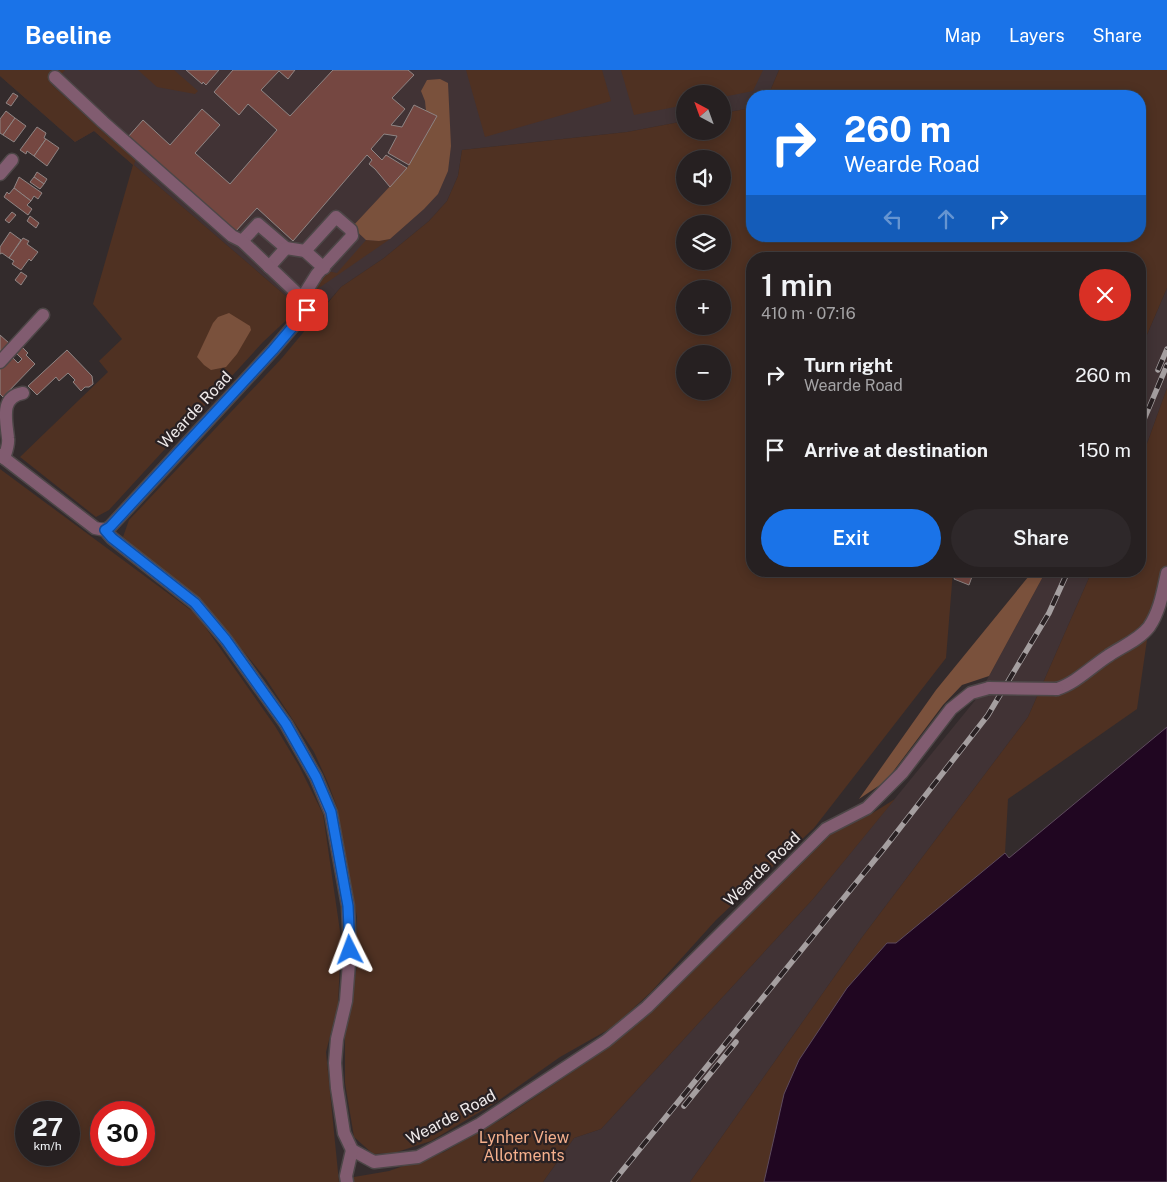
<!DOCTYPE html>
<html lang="en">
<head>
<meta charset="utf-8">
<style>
	:root { --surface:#262021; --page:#2e282a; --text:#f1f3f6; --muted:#a4a3a5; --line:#423e3f; --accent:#1a73e8 }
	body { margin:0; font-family:"Public Sans",sans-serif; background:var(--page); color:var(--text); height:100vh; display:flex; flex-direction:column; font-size:19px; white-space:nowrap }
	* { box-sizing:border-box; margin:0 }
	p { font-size:16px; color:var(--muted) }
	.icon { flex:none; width:28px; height:28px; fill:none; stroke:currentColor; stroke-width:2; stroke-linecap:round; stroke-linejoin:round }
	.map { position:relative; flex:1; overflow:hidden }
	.drawer { position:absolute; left:746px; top:182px; width:400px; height:325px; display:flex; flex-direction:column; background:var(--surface); border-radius:20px; box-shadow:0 2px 12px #0003,0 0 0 1px var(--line) }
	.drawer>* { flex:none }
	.banner { position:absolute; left:746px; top:20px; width:400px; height:152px; border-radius:20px; box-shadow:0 2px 12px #0003,0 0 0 1px var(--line); background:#1a73e8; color:#fff; overflow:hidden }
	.needle { width:32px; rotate:319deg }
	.controls { position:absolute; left:676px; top:15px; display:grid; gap:10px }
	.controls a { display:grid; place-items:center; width:55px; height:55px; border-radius:50%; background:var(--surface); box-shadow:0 2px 12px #0003,0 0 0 1px var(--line); font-size:25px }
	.speed { position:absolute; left:15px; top:1031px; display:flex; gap:10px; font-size:25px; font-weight:700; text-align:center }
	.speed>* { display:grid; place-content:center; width:65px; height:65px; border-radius:50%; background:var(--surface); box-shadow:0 2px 12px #0003,0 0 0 1px var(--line); line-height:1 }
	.speed small { font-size:12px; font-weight:400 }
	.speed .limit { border:8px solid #d22; background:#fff; color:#111 }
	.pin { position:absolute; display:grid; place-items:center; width:42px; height:42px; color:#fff; margin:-21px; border-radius:10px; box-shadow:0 2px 8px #0006 }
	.me { position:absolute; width:55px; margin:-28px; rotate:357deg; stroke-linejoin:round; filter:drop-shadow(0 0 4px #0008) }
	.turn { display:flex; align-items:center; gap:18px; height:105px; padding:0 15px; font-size:22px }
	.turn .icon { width:65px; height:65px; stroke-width:2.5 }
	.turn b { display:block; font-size:35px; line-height:42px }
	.lanes { display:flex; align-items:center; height:48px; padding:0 15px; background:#0003; justify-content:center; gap:25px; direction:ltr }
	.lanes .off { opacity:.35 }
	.round { display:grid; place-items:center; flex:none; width:52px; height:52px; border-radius:26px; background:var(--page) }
	.summary { display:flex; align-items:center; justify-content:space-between; height:85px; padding:0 15px }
	h1 { font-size:30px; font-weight:600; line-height:38px }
	.cta { display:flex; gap:10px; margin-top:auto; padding:10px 15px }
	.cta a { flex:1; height:58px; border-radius:30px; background:var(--accent); color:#fff; font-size:20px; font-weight:600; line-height:58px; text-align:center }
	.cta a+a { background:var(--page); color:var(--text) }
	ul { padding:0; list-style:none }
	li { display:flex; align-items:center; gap:15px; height:75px; padding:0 15px }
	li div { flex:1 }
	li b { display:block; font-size:19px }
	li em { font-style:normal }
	header { display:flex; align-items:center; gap:30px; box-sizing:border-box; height:70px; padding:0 25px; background:var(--accent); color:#fff }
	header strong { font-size:24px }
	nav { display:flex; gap:28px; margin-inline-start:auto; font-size:18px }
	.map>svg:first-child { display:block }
</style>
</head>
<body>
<header>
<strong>Beeline</strong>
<nav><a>Map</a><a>Layers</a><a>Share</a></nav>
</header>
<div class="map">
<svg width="1167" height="1112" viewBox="0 0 1167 1112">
	<rect width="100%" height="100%" fill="#332b2c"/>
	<g fill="#413335">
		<polygon points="0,0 779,0 768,26 752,26 752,38 723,43 722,24 685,24 685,51 627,62 462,80 458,106 447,131 429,151 384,188 341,217 314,248 307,240 293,232 94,61 75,72 0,6"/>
		<polygon points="1167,218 1167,318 1140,393 1140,281"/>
		<polygon points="1046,501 1092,501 1028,647 863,866 690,1112 543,1112 574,1068 601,1059 813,829 977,628"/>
	</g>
	<g fill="#4f3122" fill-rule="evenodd">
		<polygon points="0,0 65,0 52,15 109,67 136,88 134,95 293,232 295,242 263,272 109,440 96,447 20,387 108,302 99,291 122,269 93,234 133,95 94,61 75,72 0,6"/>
		<polygon points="138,0 174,0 198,21 195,24 157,17"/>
		<polygon points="466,0 602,0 611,31 485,67"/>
		<polygon points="621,0 763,0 753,21 723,27 722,24 685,24 685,35 634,45"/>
		<path d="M779 0H1167V218L1140 281V189H752V501H953L946 588 814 758 716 850 651 922 613 957 560 987 495 1033 431 1071 394 1083 373 1084 354 1067 345 1013V964L357 896V847L337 737 328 713 314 682 266 609 207 537 123 467 129 450 282 288 341 217 384 188 429 151 447 131 458 106 462 80 627 62 685 51V61H722L723 43 752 38V166H1140V26H768ZM685 89H722V126H685ZM685 154H722V191H685ZM685 219H722V256H685ZM685 284H722V321H685Z"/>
		<polygon points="390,169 316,220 312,217 327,201 337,203 366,170 379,171"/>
		<polygon points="1167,318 1167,504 1149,556 1137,639 1008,729 1005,783 896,873 887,873 847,918 799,990 764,1112 690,1112 863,866 1028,647 1092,501 1140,501 1140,393"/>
		<path d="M0 399 196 544 275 656 299 696 323 744 341 868 338 935 326 982 339 1112H0ZM26 1042H69V1085H26ZM101 1042H144V1085H101Z"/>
		<polygon points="895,729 813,829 601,1059 574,1068 543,1112 354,1112 354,1107 389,1101 444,1082 504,1048 590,990 663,931 826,767 871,744"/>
	</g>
	<g fill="#7a513c">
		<polygon points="440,9 448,13 451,76 448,101 438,124 424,139 390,169 379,171 366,170 352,157 407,98 437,46 426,41 425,31 421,21 427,10"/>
		<polygon points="229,243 250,256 251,260 237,284 226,297 211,300 204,295 197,287 213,253 218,247"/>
		<polygon points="1033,501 1046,501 989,606 962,615 943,635 886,711 859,729 936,620"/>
	</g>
	<polygon fill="#200621" stroke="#5e4b5e" points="1167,657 1167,1112 764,1112 784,1024 799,990 847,918 887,873 896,873 1005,783 1009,788"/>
	<g fill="#754741" stroke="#8f8584">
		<polygon points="186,0 219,0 206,15 203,12 202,14"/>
		<polygon points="233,0 295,0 288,9 279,1 261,20 290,46 333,0 408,0 414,5 392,28 405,39 391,55 402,57 414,35 437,46 409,95 388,83 397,66 384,64 371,79 382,90 386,85 407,98 390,117 375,99 369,94 372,90 367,85 293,171 257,138 235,162 128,67 143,50 170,75 202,39 220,55 195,83 230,114 277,60 248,34 239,45 214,22"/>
		<polygon points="13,23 18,26 11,36 6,33"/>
		<polygon points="6,41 15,48 3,65 0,63 0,49"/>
		<polygon points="15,48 26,56 14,72 3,65"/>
		<polygon points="37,57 46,63 44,68 46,69 34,86 27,81 26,84 20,80"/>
		<polygon points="46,69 59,78 47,96 34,86"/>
		<polygon points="37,102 47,109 44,114 34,107"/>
		<polygon points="19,107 42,123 38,129 34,126 31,131 14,118"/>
		<polygon points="34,107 44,114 40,119 30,112"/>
		<polygon points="14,118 31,131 27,135 32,139 28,145 4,127 7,122 9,124"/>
		<polygon points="12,142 16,145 9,153 5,150"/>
		<polygon points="30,146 39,153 36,158 27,151"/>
		<polygon points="10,162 21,170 9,188 2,183 0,184 0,177"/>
		<polygon points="23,168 29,171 27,174 38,182 31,191 29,189 21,200 12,194 14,191 9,188"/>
		<polygon points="21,202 27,206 21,215 15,210"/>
		<polygon points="0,265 9,273 0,283"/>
		<polygon points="21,276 28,283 26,285 35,294 3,327 0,324 0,297 11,286 18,293 22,289 15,282"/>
		<polygon points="67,280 92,306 93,314 89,317 85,317 81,321 73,312 75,310 68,303 59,311 56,307 37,325 28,316"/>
		<polygon points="957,501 974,501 969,515 954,509"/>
	</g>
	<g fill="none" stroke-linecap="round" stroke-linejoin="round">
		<defs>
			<g id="minor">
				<polyline points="0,104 12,90"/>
				<polyline points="242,171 258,154 286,178 305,181 324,198"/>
				<polyline points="269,197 286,178"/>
				<polyline points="302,228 317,204 352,166 351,160 336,147 305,181"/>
				<polyline points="0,292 43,245"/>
				<polyline points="0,385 95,458 105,460 110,457 273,280 307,240 302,228 242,171 232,166 103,52 55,7"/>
				<path d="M4 388C6 382 9 375 8 368 6 349 0 327 23 323"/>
				<polyline points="105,460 112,468 195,533 226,570 286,654 316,707 331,743 348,836 350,880 346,931 337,969 335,993 337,1018 344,1063 352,1080 374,1092 418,1087 480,1054 606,971 647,937 826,759 867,738 902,703 951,639 971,623 989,618"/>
				<path d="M1057 619C1076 613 1091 597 1108 586 1121 577 1139 570 1149 557 1160 541 1163 521 1167 503"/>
				<polyline points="347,1112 346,1106 352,1080"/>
			</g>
		</defs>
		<use href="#minor" stroke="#4d4647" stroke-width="15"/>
		<use href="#minor" stroke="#815c70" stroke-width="12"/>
		<defs>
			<g id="rail">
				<polyline points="1158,300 1167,279"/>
				<polyline points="1140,359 1167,295"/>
				<polyline points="684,1036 736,972"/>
				<polyline points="613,1112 886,776 988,645 1049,543 1068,501"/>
			</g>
		</defs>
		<use href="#rail" stroke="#a59fa0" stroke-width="5.5"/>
		<use href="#rail" stroke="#292123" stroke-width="4" stroke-dasharray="11" stroke-linecap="butt"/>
		<defs>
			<polyline id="minor-bridge" points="989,618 1057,619"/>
		</defs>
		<use href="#minor-bridge" stroke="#4d4647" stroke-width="15" stroke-linecap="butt"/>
		<use href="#minor-bridge" stroke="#815c70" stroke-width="12"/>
	</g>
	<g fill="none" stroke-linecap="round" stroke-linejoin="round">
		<defs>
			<polyline id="route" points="307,240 273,280 110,457 105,460 112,468 195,533 226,570 286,654 316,707 331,742 348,836 350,880"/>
		</defs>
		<use href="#route" stroke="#114b97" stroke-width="12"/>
		<use href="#route" stroke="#1a73e8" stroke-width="9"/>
	</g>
	<g text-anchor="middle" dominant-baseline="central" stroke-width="4.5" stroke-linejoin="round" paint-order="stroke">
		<g font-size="16" fill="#f0ebeb" stroke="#292123">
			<text transform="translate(195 340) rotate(-47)">Wearde Road</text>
			<text transform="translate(762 799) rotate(-44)">Wearde Road</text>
			<text transform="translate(451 1047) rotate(-28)">Wearde Road</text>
		</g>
		<g font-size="16" fill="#f5b08d" stroke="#292123">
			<text x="524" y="1067">Lynher View<tspan x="524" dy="18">Allotments</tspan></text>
		</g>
	</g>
</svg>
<div class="controls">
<a><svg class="needle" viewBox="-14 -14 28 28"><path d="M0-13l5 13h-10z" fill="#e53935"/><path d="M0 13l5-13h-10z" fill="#a4a3a5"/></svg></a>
<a><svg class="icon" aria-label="sound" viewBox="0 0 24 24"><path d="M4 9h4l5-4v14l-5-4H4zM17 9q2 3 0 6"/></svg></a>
<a><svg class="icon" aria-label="layers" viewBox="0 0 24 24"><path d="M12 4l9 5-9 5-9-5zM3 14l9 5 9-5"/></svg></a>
<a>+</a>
<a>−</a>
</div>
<div class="speed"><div>27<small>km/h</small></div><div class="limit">30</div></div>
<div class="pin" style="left:307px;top:240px;background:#d93025"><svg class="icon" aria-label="arrive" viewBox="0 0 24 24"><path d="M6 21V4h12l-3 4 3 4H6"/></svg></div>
<svg class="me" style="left:350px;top:880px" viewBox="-20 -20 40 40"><path d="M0-17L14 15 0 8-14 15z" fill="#1a73e8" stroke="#fff" stroke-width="4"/></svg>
<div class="banner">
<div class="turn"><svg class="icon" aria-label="right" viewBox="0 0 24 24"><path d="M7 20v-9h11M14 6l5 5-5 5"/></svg><div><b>260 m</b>Wearde Road</div></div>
<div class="lanes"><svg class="icon off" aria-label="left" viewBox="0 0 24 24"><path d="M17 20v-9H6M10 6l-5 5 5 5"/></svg><svg class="icon off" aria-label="ahead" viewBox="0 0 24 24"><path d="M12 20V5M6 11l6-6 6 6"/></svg><svg class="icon" aria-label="right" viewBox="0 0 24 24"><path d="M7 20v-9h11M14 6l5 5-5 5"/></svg></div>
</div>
<section class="drawer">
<div class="summary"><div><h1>1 min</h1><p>410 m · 07:16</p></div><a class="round" style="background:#d93025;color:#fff"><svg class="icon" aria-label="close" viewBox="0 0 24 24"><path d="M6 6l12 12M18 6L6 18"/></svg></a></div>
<ul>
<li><svg class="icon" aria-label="right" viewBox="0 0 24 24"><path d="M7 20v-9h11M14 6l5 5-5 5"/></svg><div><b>Turn right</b><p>Wearde Road</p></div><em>260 m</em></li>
<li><svg class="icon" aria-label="arrive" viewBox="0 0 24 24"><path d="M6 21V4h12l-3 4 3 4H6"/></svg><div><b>Arrive at destination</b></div><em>150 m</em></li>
</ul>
<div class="cta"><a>Exit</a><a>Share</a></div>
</section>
</div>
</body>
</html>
